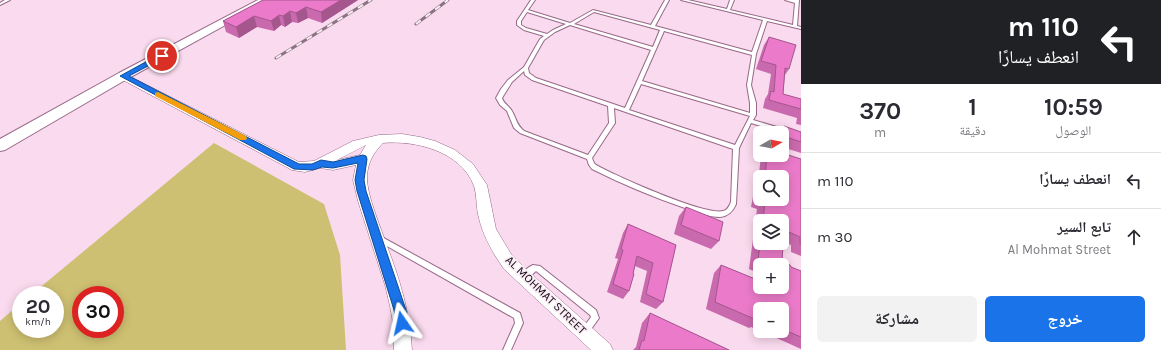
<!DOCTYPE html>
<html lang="ar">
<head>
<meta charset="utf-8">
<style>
	:root { --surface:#fff; --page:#f2f2f3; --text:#2b2b33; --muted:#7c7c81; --line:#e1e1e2; --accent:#1a73e8 }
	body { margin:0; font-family:Karla,"Noto Naskh Arabic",sans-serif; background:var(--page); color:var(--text); direction:rtl; height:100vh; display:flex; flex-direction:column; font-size:15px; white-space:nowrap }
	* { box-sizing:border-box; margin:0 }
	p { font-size:13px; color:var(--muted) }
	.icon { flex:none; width:22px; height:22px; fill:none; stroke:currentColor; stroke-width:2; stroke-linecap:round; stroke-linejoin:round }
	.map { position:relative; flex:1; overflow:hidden; direction:ltr }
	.side { display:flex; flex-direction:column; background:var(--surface); width:360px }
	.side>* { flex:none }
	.top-card { background:#202124; color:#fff; overflow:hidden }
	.needle { width:26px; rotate:81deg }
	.tools { position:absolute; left:753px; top:126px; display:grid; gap:8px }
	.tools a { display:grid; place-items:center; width:36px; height:36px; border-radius:6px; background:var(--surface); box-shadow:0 2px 10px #0003; font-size:20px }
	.speed { position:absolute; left:12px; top:286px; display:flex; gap:8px; font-size:20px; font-weight:700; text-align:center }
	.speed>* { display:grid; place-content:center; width:52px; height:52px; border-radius:50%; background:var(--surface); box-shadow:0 2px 10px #0003; line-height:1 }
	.speed small { font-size:10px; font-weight:400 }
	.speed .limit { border:6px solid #d22; background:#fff; color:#111 }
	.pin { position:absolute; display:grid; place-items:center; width:34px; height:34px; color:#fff; margin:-17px; border:2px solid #fff; border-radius:50%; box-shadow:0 1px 4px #0007 }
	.me { position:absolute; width:44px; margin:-22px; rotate:349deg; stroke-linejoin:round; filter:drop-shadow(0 0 3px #0008) }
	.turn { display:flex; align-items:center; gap:14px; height:84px; padding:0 16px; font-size:18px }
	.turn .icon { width:52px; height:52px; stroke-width:2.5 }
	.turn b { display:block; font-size:28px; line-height:34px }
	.eta { display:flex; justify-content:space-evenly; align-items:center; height:68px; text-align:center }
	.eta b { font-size:24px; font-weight:700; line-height:28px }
	.primary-button { display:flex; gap:8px; margin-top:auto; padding:8px 16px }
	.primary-button a { flex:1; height:46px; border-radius:6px; background:var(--accent); color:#fff; font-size:16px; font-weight:700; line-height:46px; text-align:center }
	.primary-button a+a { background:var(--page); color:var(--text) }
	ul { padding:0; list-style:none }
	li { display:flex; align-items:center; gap:12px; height:56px; padding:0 16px; border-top:1px solid var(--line) }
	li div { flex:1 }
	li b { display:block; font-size:15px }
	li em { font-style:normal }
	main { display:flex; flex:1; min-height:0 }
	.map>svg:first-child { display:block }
</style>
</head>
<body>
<main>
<section class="side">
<div class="top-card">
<div class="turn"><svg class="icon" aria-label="left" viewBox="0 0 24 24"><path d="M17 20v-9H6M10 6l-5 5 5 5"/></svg><div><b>110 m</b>انعطف يسارًا</div></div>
</div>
<div class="eta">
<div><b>10:59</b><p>الوصول</p></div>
<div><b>1</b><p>دقيقة</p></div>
<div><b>370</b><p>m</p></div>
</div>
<ul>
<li><svg class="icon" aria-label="left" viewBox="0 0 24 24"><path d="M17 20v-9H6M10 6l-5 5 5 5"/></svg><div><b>انعطف يسارًا</b></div><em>110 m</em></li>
<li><svg class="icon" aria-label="ahead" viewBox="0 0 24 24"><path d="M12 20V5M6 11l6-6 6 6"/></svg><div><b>تابع السير</b><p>Al Mohmat Street</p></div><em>30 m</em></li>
</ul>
<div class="primary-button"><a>خروج</a><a>مشاركة</a></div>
</section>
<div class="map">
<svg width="801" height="350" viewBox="0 0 801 350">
	<rect width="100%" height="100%" fill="#fadaee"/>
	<path fill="#cec072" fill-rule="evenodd" d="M214 143 324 204 340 255 346 350H0V321L21 303V329H55V295H31ZM81 295H115V329H81Z"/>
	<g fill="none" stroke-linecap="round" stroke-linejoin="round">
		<defs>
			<g id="service">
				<polygon points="5,0 10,0 0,5 0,3"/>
				<path d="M531 0H535L528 10 570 23 593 10 651 25 665 0H669L655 26 752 52 763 20 681 0H688L727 9 730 0H734L730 10 793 25 795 3 785 0H799L797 26 801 27V29L767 21 756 54 751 85 756 103V115L753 120 801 134V138L751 123 739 148 736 204C733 211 729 216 720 217 709 217 696 212 685 208 653 197 622 184 592 169L589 165 587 159 520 133 514 128 507 111 500 105 496 98 501 89 508 80 524 67 540 39 544 36 524 30 517 25V21ZM527 12 566 24 553 30 547 34 526 28 521 25V21ZM594 12 660 30 653 47 574 24ZM570 25 651 50 625 108 536 78 529 73 528 68 544 40 555 32ZM664 31 752 55 747 85 750 103V113L642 81ZM524 71 525 75 532 80 608 106 609 123 588 155 524 131C516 124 517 120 512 111 509 106 504 104 502 98L512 82ZM641 84 750 116 735 145 629 110ZM614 108 733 149 731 202C729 206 728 210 723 211 705 216 616 176 596 165L594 163 592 158 615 123Z"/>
				<polygon points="380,236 520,313 523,323 511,350 503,350 515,323 514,318 378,241 377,239 378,237"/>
				<path d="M533 265 540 266 596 310 599 318 587 335 584 336 581 335 580 332 591 317 590 315 536 271 527 279 524 280 521 279 520 277C523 272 528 267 533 265Z"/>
			</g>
			<path id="minor" d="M123 73 299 162 314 161 353 141 379 135 402 134 420 137 435 141 455 150 473 164 487 185 496 229 511 254 529 272 610 344 613 350H591L504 269C492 252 482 234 478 214 476 205 477 195 474 186 461 151 415 140 383 143 373 153 367 164 367 178 367 196 381 228 387 246 400 280 410 313 412 350H394V328L390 306 385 285 358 201 353 180 356 165 333 170 320 168 305 172 292 170 119 78 118 76ZM366 145 360 155 337 160Z"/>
			<polygon id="tertiary" points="258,0 271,0 127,79 5,150 0,151 0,139 119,73"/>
		</defs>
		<use href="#service" stroke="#976988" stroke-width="2"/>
		<use href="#minor" stroke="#976988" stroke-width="1"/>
		<use href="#tertiary" stroke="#976988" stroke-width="2"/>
		<use href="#service" fill="#fff" fill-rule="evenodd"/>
		<use href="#minor" fill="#fff" fill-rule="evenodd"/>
		<use href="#tertiary" fill="#fff" fill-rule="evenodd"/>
		<defs>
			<g id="rail">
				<polyline points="416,24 448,0"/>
				<polyline points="276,58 371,0"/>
			</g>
		</defs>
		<use href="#rail" stroke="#8b7382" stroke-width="3"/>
		<use href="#rail" stroke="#f9eef5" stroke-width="2" stroke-dasharray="6" stroke-linecap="butt"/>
	</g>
	<g fill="#ca6aae" fill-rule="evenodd">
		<polygon points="263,0 358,0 322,23 308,18 298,23 292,22 285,27 281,25 274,31 257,27 239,38 226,32 223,21"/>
		<polygon points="769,37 789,69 785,75 783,94 801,99 801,125 796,124 797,118 763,108 765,99 768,94 771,74 756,69 764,45"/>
		<polygon points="784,126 801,132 801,153 782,147 782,133 778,133"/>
		<path d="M762 155H782L801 159V256L791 252V245L783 242 782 261 791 267 801 271V349L761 331H782V309H760V331L751 327 749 328 706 309 714 273 721 265 778 288V287H782V265H760V274L749 269 757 209 751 207 754 191 757 188 761 157ZM760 177H782L760 199ZM760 221H782L760 243Z"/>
		<polygon points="686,207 719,241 711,249 674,234 679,216"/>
		<polygon points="628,224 676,245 663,302 656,309 640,302 647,271 635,266 629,291 623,299 607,292 618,259 615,258 623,233"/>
		<polygon points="650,313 729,350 633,350 636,347 642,323"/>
	</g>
	<g fill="#a4568d">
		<polygon points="341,0 358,0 322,23 321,12"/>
		<polygon points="306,7 308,18 298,23 296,13"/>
		<polygon points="290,11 292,22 285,27 283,16"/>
		<polygon points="279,15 281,25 274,31 271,21"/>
		<polygon points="254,16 257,27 239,38 236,27"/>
	</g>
	<g fill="#eb7bca" stroke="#a4568d">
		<polygon points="263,0 341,0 321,12 306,7 296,13 290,11 283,16 279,15 271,21 254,16 236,27 223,21"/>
		<polygon points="769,37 796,45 789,69 785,68 783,94 801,99 801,109 769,100 771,91 774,92 776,65 761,61"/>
		<polygon points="784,126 801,132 801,142 783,136"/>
		<polygon points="782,153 801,159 801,244 800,244 800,237 784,230 782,261 790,265 791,267 801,271 801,337 782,329 782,309 760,309 760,319 759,319 759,321 715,302 721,265 760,281 760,287 776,287 787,291 788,274 782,271 782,265 767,265 758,261 760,243 782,243 782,221 763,221 765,201 761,199 782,199 782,177 765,177 767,155 782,155"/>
		<polygon points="760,190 760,199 758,198"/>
		<polygon points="686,207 723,222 719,241 681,225"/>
		<polygon points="628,224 676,245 663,302 646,294 653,263 637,256 633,274 634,274 629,291 613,284 623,250 621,249"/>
		<polygon points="650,313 729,350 639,350 642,340 644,341"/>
	</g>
	<polygon fill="#1a73e8" stroke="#114b97" points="162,53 165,54 165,57 129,76 299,164 312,164 321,160 333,162 363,155 366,156 367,159 364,180 366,191 406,310 408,323 406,327 402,329 398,327 394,310 357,191 355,180 358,163 333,168 322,167 313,170 294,169 120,76"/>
	<polygon fill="#f59e0b" points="158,92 246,136 247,138 246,140 240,140 155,96 155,93"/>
	<g text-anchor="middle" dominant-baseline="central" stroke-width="3.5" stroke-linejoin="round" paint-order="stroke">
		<g font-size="12" fill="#170712" stroke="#f9eef5">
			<text transform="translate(546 295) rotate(44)">AL MOHMAT STREET</text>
		</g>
	</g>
</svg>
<div class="tools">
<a><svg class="needle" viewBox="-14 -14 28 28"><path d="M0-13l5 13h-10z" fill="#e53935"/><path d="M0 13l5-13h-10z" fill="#7c7c81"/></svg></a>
<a><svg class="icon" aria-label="search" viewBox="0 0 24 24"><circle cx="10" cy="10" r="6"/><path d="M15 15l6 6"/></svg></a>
<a><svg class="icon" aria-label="layers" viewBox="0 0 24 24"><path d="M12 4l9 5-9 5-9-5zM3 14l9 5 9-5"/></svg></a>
<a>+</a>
<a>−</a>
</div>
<div class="speed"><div>20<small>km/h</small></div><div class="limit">30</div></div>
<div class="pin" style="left:162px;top:56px;background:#d93025"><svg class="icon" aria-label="arrive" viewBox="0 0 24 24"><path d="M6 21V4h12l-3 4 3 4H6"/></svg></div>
<svg class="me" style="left:402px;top:323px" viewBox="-20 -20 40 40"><path d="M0-17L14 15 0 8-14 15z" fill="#1a73e8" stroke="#fff" stroke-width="4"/></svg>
</div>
</main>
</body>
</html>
